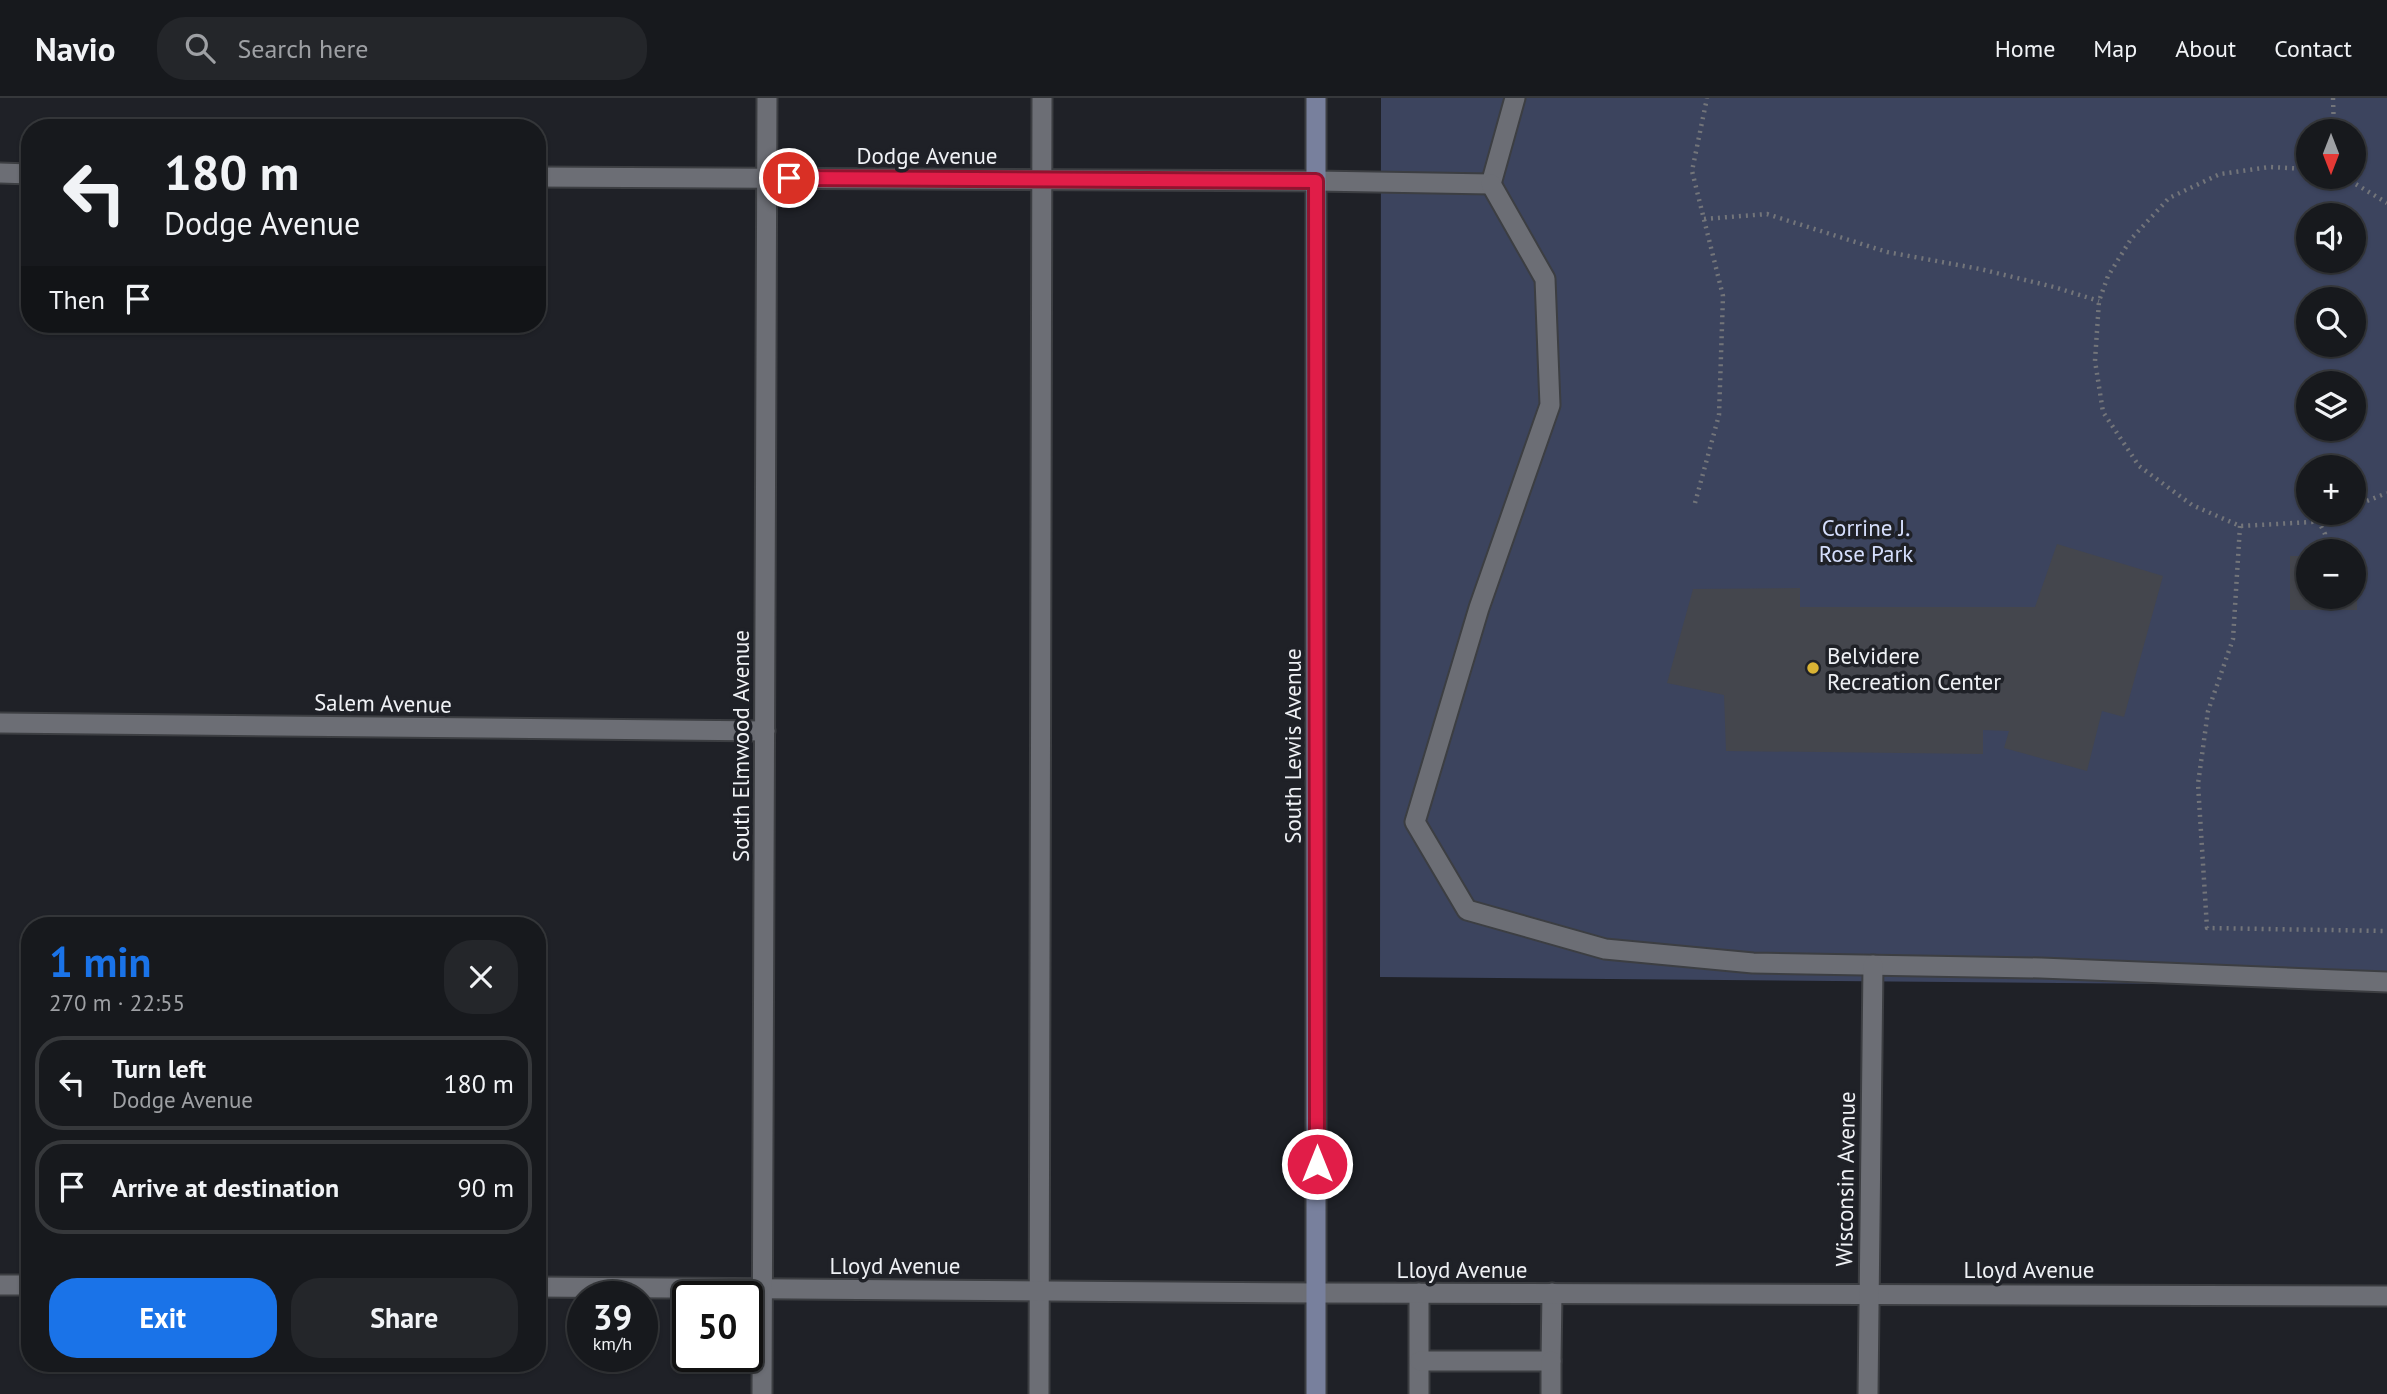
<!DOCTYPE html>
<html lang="en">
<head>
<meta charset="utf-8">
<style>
	:root { --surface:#17191d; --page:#24262a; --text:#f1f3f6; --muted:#9ea0a4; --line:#36383b; --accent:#1a73e8 }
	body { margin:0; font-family:"PT Sans",sans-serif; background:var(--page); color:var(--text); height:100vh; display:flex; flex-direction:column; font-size:26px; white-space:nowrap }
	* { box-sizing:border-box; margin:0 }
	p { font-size:23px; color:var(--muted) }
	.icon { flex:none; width:38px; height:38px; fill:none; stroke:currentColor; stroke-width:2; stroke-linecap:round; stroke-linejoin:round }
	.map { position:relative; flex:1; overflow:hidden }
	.details { position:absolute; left:21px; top:819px; width:525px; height:455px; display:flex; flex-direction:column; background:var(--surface); border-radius:28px; box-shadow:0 2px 5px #0004,0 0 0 2px var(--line) }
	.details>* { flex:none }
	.top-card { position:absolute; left:21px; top:21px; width:525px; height:214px; border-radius:28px; box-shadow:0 2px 5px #0004,0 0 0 2px var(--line); background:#17191d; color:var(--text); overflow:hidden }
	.needle { width:46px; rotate:180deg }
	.buttons { position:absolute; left:2296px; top:21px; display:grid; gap:14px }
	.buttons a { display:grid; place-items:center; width:70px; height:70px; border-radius:50%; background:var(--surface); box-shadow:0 2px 5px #0004,0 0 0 2px var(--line); font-size:35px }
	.speed { position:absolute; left:567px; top:1183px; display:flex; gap:14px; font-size:35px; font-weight:700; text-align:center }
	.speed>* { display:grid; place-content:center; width:91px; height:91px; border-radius:50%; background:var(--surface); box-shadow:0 2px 5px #0004,0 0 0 2px var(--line); line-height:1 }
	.speed small { font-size:18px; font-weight:400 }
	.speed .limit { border:4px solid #111; border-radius:10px; background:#fff; color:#111 }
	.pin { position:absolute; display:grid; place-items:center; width:60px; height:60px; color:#fff; margin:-30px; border:4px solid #fff; border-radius:50%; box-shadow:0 2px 7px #0007 }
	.me { position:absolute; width:77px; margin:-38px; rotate:0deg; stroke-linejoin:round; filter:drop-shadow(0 0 5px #0008) }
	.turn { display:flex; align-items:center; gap:24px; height:147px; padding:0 28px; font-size:32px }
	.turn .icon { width:91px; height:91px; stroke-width:2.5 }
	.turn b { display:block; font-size:49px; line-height:60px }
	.then { display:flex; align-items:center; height:66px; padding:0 28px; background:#0003; gap:14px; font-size:26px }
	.round { display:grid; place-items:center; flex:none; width:74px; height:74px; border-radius:28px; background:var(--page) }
	.head { display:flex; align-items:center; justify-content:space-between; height:119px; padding:0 28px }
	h1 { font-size:42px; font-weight:600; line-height:52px; color:var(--accent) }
	.action { display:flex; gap:14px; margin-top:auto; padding:14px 28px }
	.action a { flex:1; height:80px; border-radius:28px; background:var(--accent); color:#fff; font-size:28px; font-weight:600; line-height:80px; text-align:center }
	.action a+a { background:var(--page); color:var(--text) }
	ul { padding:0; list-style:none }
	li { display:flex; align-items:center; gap:21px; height:94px; margin:0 14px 10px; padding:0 14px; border:4px solid var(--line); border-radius:28px }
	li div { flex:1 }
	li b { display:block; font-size:26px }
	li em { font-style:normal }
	header { display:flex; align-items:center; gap:42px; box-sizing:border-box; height:98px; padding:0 35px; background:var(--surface); border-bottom:2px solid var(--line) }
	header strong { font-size:33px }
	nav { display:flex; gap:38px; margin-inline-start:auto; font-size:24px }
	.search { width:490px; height:63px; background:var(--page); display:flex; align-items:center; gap:18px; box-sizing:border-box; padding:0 24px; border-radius:28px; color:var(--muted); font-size:26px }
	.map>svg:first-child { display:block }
</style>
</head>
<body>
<header>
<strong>Navio</strong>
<div class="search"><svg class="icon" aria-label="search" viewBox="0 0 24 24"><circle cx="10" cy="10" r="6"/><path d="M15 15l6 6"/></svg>Search here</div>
<nav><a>Home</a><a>Map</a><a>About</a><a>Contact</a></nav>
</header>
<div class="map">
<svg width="2387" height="1296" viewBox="0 0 2387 1296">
	<rect width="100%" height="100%" fill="#1f2127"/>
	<path fill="#3c445e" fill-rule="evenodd" d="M1381 0H2387V888L1380 879ZM2308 33H2354V79H2308ZM2308 117H2354V163H2308ZM2308 201H2354V247H2308ZM2308 285H2354V331H2308ZM2308 369H2354V415H2308ZM2308 453H2354V499H2308Z"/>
	<g fill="#44464d">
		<polygon points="2057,446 2163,478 2124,619 2102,613 2087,673 2004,650 2009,633 1983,632 1983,656 1726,653 1724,597 1667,585 1693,491 1800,490 1800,509 2035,509"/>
		<polygon points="2290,458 2308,458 2308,499 2354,499 2354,458 2357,458 2357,512 2290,512"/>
	</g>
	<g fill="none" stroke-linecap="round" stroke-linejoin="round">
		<defs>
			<g id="service">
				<polyline points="1316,83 1491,86 1515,0"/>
				<polyline points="1491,86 1545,181 1550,307 1479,510 1415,724 1467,812 1605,851 1753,865 2041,870 2387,884"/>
				<polyline points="1419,1195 1419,1296"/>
				<polyline points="1420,1263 1551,1263 1552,1195"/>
				<polyline points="1039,1296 1042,0"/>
				<polyline points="1551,1296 1551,1263"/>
			</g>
			<g id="minor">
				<polyline points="0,75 30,76"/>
				<polyline points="537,79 1316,83"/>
				<polyline points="0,625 765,633"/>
				<polyline points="0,1187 30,1187"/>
				<polyline points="537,1189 1317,1195 2387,1198"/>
				<polyline points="762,1296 767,0"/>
				<polyline points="1868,1296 1873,867"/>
			</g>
			<polyline id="secondary" points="1316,0 1316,1296"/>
		</defs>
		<use href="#service" stroke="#3c3e42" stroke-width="23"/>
		<use href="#minor" stroke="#3c3e42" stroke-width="23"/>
		<use href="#secondary" stroke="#3c3e42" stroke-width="23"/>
		<g stroke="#73757a" stroke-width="4.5" stroke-dasharray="2 5" stroke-linecap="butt">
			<polyline points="2333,0 2334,33"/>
			<polyline points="2308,71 2270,69 2220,76 2169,100 2131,141 2108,178 2099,203 2095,263 2103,314 2139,368 2192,407 2240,428 2312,424 2336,415"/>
			<polyline points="2344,79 2387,105"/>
			<polyline points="1704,121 1767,116 1887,154 1980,171 2054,189 2099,203"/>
			<polyline points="1695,405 1719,317 1723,198 1692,73 1707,0"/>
			<polyline points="2354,408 2387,395"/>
			<polyline points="2318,422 2325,436 2325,453"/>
			<polyline points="2240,428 2233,541 2208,613 2198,686 2207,830 2387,833"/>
		</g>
		<use href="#service" stroke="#6c6e75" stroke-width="19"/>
		<use href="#minor" stroke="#6c6e75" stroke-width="19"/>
		<use href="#secondary" stroke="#78809d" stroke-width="19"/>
	</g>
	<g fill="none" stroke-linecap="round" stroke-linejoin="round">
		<defs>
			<polyline id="route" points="789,80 1316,83 1317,1066"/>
		</defs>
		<use href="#route" stroke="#92132f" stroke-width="18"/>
		<use href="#route" stroke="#e11d48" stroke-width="12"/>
	</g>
	<circle fill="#d9b334" stroke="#1f2127" stroke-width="2.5" cx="1813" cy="570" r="7"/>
	<g text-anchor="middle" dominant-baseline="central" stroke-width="7" stroke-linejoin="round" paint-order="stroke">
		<g font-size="23" fill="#eff1f5" stroke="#1f2127">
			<text x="927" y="57">Dodge Avenue</text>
			<text transform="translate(383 605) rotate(1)">Salem Avenue</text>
			<text transform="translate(740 648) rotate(-90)">South Elmwood Avenue</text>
			<text transform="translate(1292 648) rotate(-90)">South Lewis Avenue</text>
			<text transform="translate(1845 1081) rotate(-89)">Wisconsin Avenue</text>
			<text x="895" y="1167">Lloyd Avenue</text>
			<text x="1462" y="1171">Lloyd Avenue</text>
			<text x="2029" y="1171">Lloyd Avenue</text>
		</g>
		<g font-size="23" fill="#d5defc" stroke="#1f2127">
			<text x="1866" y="429">Corrine J.<tspan x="1866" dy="26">Rose Park</tspan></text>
		</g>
		<g font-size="23" fill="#eff1f5" stroke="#1f2127" text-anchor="start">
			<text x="1827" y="557">Belvidere<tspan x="1827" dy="26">Recreation Center</tspan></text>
		</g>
	</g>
</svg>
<div class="buttons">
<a><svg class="needle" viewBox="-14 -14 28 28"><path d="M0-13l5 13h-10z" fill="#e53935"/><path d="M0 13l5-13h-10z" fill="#9ea0a4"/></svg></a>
<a><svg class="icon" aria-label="sound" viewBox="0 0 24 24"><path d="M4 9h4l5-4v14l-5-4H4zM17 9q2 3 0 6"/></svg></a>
<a><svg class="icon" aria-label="search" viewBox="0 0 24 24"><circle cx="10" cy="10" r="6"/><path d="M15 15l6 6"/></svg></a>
<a><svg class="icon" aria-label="layers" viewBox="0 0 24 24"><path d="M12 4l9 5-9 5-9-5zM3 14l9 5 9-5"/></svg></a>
<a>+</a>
<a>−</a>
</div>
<div class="speed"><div>39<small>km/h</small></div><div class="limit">50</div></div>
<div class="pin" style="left:789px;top:80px;background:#d93025"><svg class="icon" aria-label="arrive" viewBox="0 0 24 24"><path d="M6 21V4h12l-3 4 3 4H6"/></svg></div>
<svg class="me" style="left:1317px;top:1066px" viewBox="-20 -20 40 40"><circle r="17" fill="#e11d48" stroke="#fff" stroke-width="3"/><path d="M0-11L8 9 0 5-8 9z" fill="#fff"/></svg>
<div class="top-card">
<div class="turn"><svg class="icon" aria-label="left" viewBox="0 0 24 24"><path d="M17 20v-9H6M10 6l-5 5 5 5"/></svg><div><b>180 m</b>Dodge Avenue</div></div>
<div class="then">Then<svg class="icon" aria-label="arrive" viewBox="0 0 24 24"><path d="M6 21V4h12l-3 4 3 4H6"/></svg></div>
</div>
<section class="details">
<div class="head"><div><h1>1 min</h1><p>270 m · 22:55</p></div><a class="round"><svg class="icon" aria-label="close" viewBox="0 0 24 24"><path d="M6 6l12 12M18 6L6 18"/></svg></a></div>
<ul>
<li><svg class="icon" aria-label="left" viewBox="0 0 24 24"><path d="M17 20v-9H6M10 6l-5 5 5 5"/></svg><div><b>Turn left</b><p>Dodge Avenue</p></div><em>180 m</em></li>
<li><svg class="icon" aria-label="arrive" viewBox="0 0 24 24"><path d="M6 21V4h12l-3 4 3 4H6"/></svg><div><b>Arrive at destination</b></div><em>90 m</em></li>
</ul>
<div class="action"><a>Exit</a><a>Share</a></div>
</section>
</div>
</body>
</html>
